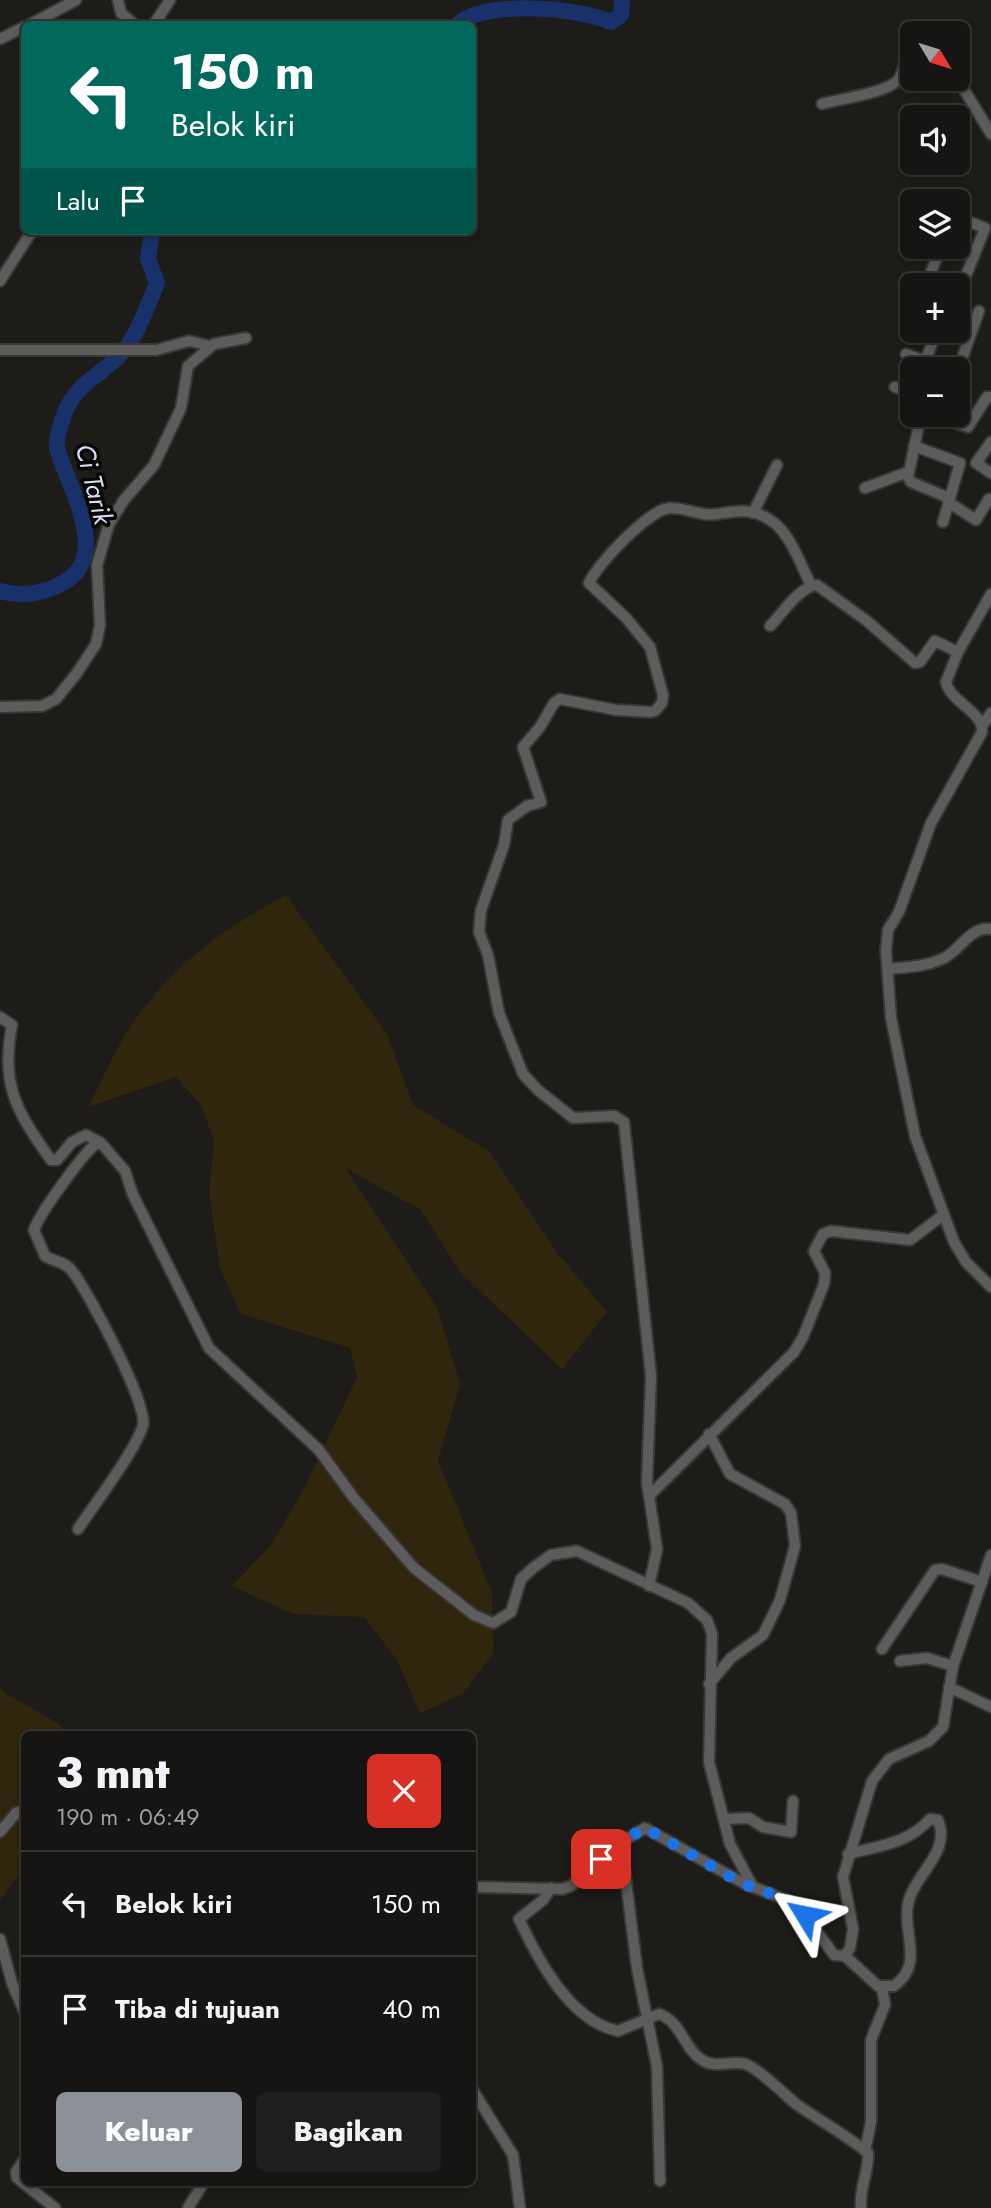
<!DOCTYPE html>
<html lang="id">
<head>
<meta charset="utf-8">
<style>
	:root { --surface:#161513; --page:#1f1e1c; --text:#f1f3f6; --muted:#9e9fa0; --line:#353433; --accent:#8c9099 }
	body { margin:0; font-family:Jost,sans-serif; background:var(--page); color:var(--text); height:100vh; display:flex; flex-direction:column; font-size:26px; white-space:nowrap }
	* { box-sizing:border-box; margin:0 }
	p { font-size:23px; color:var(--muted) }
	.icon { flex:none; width:38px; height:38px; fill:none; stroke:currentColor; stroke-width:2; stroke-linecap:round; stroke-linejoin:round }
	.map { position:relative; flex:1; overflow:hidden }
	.side { position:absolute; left:21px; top:1731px; width:455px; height:455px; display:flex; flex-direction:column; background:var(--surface); border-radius:10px; box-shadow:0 4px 10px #0003,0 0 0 2px var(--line) }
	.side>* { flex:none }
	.banner { position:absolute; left:21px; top:21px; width:455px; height:214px; border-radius:10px; box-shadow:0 4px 10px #0003,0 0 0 2px var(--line); background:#00695c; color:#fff; overflow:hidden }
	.needle { width:46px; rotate:128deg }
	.controls { position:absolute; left:900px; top:21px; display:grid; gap:14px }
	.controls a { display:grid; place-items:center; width:70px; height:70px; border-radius:10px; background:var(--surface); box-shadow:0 4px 10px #0003,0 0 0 2px var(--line); font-size:35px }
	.pin { position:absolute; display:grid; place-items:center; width:60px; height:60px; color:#fff; margin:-30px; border-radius:14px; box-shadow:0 4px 10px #0006 }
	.me { position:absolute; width:77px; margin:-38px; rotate:305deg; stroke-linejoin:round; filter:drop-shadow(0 0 5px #0008) }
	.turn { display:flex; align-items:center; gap:24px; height:147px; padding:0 35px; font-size:32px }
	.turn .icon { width:91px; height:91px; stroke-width:2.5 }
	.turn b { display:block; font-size:49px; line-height:60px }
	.then { display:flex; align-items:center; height:66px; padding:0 35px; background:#0003; gap:14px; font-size:26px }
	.round { display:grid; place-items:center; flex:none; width:74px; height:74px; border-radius:10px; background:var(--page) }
	.headline { display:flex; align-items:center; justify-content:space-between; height:119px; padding:0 35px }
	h1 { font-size:42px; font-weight:800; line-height:52px }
	.cta { display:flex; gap:14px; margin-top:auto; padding:14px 35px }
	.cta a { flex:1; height:80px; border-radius:10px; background:var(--accent); color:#fff; font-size:28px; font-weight:800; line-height:80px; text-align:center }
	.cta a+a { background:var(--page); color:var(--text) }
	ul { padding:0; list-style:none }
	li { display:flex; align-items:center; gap:21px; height:105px; padding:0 35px; border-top:2px solid var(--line) }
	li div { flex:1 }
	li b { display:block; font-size:26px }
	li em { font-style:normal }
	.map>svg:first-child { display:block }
</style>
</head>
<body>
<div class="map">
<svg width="991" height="2208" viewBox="0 0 991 2208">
	<rect width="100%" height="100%" fill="#1e1c19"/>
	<g fill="#30250d">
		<path d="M286 895 387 1034 413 1105 490 1152 558 1254 607 1312 562 1369 460 1272 421 1210 345 1168 437 1307 460 1384 438 1460 492 1593 494 1653 462 1694 420 1713 397 1660 364 1617 293 1614 232 1586 271 1545 305 1487 357 1377 350 1348 241 1314 220 1268 209 1193 214 1141 201 1105 176 1077 88 1107C103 1079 116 1047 134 1021 176 962 223 929 286 895Z"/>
		<path d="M0 1688C21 1707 49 1712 69 1734H24V1869L0 1900Z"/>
	</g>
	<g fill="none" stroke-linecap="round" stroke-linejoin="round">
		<g stroke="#19316b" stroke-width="16">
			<path d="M458 24C486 0 576 7 611 22L621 15 622 0"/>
			<path d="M0 591C19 597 39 594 57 586 116 560 68 489 57 448 55 439 62 421 65 412 75 386 98 376 117 358 136 340 147 307 157 283L148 259 152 231"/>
		</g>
		<defs>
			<g id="minor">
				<polyline points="118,0 121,13 134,24"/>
				<polyline points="31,24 76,0"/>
				<polyline points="154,24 170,0"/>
				<polyline points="0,39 24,27"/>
				<polyline points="957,78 991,134"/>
				<path d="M822 104C840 99 885 93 897 81 906 72 902 59 912 51"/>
				<polyline points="957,217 985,228 957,298"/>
				<polyline points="0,281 32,231"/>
				<polyline points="926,285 941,247"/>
				<polyline points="911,319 912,320"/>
				<polyline points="0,350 156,350 189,341 210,346"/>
				<polyline points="906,354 925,361"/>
				<polyline points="922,369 937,331"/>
				<polyline points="957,373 979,311"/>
				<polyline points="895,387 912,393"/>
				<polyline points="912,397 909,406 912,407"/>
				<polyline points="921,415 908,477 911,482 949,498"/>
				<polyline points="942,415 940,418 968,427 987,397 991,397"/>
				<polyline points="991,442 976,463 991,473"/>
				<polyline points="914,446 960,463 943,522"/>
				<polyline points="865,488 908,472"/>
				<polyline points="948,502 976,520 989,499"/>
				<polyline points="753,513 777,465"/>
				<path d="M991 594 958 652 946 682C950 702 984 712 982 732L931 823 899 912 888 930 886 950 891 1018 915 1136 954 1242 966 1262 991 1287"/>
				<path d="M770 626C781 615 800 586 817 585L867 621 915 663 920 662 935 641 958 652"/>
				<polyline points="0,707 42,706 56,699 77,673 96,644 100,625 97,565 109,524 124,500 154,465 181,408 188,366 214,344 246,338"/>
				<polyline points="982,726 991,713"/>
				<path d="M888 969C907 967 924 967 942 959 960 952 969 926 991 929"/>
				<path d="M0 1017 12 1025C0 1085 17 1112 51 1160H57L72 1142 86 1135 101 1143 125 1171 133 1195 209 1348 319 1450 353 1497 414 1568 474 1615 493 1623 511 1612 521 1579 533 1568 551 1555 577 1551 688 1603 707 1620 712 1634 709 1762 730 1844 753 1887"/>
				<polyline points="649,1496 794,1352 803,1337 824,1284 825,1273 814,1251 823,1234 831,1231 910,1240 943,1215"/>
				<path d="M78 1529C94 1505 136 1450 143 1425 148 1404 88 1291 72 1271 65 1261 54 1262 45 1256L34 1230C39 1215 85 1149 99 1142"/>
				<path d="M649 1586 657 1549 647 1482 651 1376 624 1122 614 1116 573 1118 538 1090 523 1074 499 1013 488 955 479 932 481 910 504 845 508 820 527 806 541 802 523 747 540 727 554 703 560 699 616 710 651 712 655 711 662 703 663 695 650 647 626 618 589 583C597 564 649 510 669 508 686 507 700 517 717 514 737 511 753 507 773 522 791 535 801 566 811 585"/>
				<polyline points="882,1649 935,1570 942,1569 982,1582"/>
				<polyline points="900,1661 927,1658 953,1666"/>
				<polyline points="709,1684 731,1658 763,1635 780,1600 795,1546 791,1513 785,1504 730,1474 709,1434"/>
				<polyline points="949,1687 991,1707"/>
				<polyline points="725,1819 749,1818 763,1827 791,1832 793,1801"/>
				<polyline points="0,1832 16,1813 24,1810"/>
				<polyline points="621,1842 637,1968 657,2067 660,2181"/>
				<polyline points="472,1887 562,1889 571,1886 617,1845 645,1828 743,1883 789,1901 805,1915 834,1955 845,1956 850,1948 853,1929 843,1877 872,1781 889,1759 929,1741 943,1727 953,1666 991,1555"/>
				<path d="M551 1888 543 1900 519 1919C538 1960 570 2021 618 2031L659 2014C682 2022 683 2048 702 2060 716 2069 731 2060 745 2064 758 2068 784 2094 796 2104 820 2121 845 2134 868 2153 869 2172 859 2188 861 2208"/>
				<polyline points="0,1939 12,1983 24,2011"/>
				<path d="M845 1956 878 1986H894C925 1964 902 1933 908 1904 914 1874 952 1852 938 1820L930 1819C908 1844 878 1846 848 1854"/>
				<polyline points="472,2089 513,2155 520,2208"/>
				<polyline points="865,2151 871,2122 871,2040 885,2005 882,1988"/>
				<polyline points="24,2160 16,2172 17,2178 55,2208"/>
				<polyline points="188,2208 204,2182"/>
			</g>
		</defs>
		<use href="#minor" stroke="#393734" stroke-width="14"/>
		<use href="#minor" stroke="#5e5b5c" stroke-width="10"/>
	</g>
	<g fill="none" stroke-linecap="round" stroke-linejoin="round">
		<polyline stroke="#1a73e8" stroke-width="12" stroke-dasharray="0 21.6" points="601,1859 621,1842 645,1828 743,1884 789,1900 805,1915"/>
	</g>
	<g text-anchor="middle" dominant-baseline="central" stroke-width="7" stroke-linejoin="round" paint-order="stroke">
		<g font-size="26" font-style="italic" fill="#d6dff2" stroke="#070706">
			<text transform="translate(94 484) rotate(76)">Ci Tarik</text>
		</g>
	</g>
</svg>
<div class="controls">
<a><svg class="needle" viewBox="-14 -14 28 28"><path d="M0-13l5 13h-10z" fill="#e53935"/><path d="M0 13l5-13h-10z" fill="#9e9fa0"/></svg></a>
<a><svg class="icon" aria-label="sound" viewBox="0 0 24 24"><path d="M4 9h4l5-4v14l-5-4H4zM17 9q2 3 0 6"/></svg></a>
<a><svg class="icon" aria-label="layers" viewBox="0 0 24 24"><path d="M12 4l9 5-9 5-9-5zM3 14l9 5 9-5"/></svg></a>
<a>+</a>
<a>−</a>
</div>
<div class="pin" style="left:601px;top:1859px;background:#d93025"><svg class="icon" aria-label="arrive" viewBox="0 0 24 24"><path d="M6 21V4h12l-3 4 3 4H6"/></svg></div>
<svg class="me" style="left:805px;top:1915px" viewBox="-20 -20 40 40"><path d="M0-17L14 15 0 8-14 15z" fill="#1a73e8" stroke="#fff" stroke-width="4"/></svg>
<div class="banner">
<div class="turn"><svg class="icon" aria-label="left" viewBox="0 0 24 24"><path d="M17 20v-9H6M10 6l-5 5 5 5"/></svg><div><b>150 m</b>Belok kiri</div></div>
<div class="then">Lalu<svg class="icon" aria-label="arrive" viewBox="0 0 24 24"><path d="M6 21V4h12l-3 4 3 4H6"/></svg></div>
</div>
<section class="side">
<div class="headline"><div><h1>3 mnt</h1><p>190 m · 06:49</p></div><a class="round" style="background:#d93025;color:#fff"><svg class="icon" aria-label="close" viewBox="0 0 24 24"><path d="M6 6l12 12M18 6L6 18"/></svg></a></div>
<ul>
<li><svg class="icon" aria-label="left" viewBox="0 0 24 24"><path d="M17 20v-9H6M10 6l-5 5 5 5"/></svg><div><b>Belok kiri</b></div><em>150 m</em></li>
<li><svg class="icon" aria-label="arrive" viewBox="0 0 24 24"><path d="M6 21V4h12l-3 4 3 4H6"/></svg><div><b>Tiba di tujuan</b></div><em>40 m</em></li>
</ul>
<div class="cta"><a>Keluar</a><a>Bagikan</a></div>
</section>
</div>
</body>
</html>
